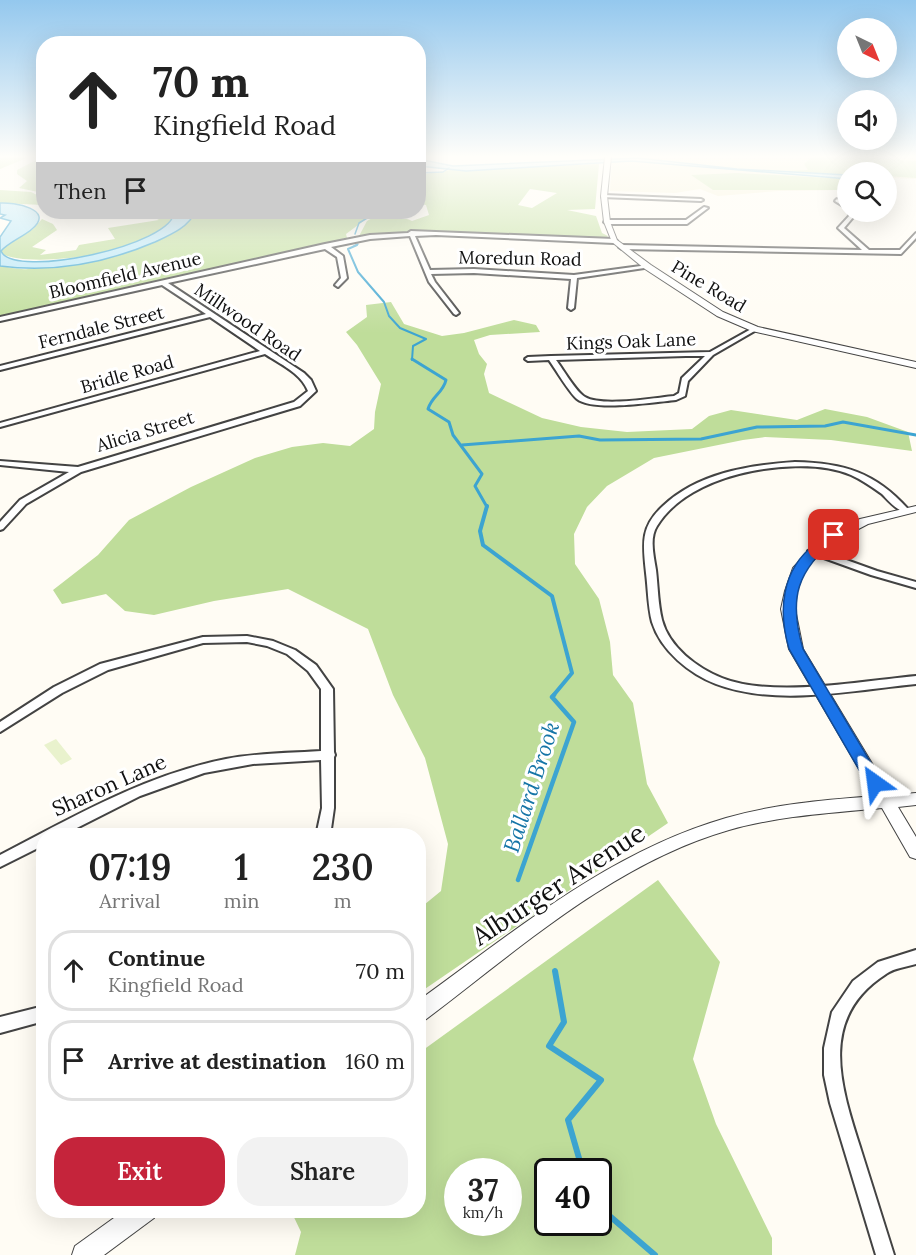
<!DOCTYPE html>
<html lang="en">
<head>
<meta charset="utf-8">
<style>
	:root { --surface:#fff; --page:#f2f2f2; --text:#222; --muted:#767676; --line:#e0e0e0; --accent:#c5243b }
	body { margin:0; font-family:Lora,serif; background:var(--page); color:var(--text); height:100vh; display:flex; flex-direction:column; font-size:22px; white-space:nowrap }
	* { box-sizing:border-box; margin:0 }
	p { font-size:20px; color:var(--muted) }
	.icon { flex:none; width:33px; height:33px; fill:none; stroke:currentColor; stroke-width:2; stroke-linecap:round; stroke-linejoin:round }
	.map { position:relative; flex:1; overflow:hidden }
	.details { position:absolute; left:36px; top:828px; width:390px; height:390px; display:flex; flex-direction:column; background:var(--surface); border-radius:24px; box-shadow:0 6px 24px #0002 }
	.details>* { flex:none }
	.guide { position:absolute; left:36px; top:36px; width:390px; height:183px; border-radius:24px; box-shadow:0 6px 24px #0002; background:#fff; color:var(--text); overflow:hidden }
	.needle { width:39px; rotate:137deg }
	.fabs { position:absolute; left:837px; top:18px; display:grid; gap:12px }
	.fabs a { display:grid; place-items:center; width:60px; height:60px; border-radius:50%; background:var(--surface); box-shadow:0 6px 24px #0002; font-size:30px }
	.speed { position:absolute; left:444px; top:1158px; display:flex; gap:12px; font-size:30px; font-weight:700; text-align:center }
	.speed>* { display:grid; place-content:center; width:78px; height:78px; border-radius:50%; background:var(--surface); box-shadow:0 6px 24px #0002; line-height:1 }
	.speed small { font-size:15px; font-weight:400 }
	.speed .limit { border:3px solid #111; border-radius:9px; background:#fff; color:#111 }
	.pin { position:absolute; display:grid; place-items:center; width:51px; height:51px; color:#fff; margin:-26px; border-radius:12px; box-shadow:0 3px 9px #0006 }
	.me { position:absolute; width:66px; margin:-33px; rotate:329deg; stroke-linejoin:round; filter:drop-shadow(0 0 4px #0008) }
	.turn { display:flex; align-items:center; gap:21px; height:126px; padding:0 18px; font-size:27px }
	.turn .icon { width:78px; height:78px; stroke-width:2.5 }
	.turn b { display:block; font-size:42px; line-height:51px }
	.then { display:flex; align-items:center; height:57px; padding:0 18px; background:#0003; gap:12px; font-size:22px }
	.eta { display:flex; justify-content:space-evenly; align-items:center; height:102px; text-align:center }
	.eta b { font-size:36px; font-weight:600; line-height:42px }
	.action { display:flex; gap:12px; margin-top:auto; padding:12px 18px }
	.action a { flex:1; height:69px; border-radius:24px; background:var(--accent); color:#fff; font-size:24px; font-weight:600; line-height:69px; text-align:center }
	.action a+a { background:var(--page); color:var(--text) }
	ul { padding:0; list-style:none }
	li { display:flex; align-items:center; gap:18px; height:81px; margin:0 12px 9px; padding:0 6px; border:3px solid var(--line); border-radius:24px }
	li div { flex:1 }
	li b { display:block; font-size:22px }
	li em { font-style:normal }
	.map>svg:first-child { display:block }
</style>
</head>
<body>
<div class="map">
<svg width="916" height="1255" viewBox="0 0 916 1255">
	<rect width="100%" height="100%" fill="#fffcf4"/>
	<polygon fill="#f6f0d2" points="612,157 916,157 916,179 887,178 886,172 848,172 845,177 847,190 778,191 718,196 700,189 675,193 610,191"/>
	<g fill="#bfdd9a" fill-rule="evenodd">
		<polygon points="3,157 43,157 43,193 19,188 27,181 17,174 17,170 38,159 29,157 0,169 0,158"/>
		<polygon points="812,157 868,157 916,161 916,178 887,176 886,172 848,172 847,175 784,171 808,170 804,164"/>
		<path d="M599 164 595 209 567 210 596 216 602 233 608 236 606 238 428 231 359 236 367 221 376 216C388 222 400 215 412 221L429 215 426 205 419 204V175L450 170ZM530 189 557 193 532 208 518 205Z"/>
		<polygon points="737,173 847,179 847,190 713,190 691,175"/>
		<polygon points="0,190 31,192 43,198 43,205 0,203"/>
		<path d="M81 212H174L175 213C165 251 35 270 2 254L1 249 33 229 42 219 53 224 57 230 32 247 46 250 40 255 76 250 79 245 115 239 108 228 159 220 149 215 73 214Z"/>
		<path d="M195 212 374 213 346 234 347 238 0 316V266C9 267 19 270 28 269 65 267 180 249 195 212Z"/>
		<polygon points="391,302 404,324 442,336 464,333 514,320 536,325 540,332 490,335 474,340 479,354 487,364 484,374 489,393 542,418 581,427 627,432 692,429 709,416 731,410 797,420 825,409 867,417 908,432 912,451 831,440 765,437 743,440 654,458 607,486 587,507 574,534 575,564 599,599 610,642 613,675 633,703 647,784 668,823 419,993 419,909 441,891 448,844 425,758 393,695 368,629 288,589 214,601 154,615 125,611 106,594 62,604 53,590 98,555 129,520 191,487 255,458 292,447 323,443 350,446 374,429 375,412 381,384 357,345 346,332 367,317 366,305"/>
		<path d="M658 880 720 962 693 1059 716 1124 772 1238V1255H295L301 1232 291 1211 418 1210 419 1053ZM458 1172H508V1222H458ZM548 1172H598V1222H548Z"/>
	</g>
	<polygon fill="#e9f2cd" points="56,739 72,759 61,765 44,745"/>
	<g fill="#b7e6f8" stroke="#3ca4d1" stroke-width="1.5">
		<polygon points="638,158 737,169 847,175 848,179 631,161 466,171 419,166 418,159 453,166"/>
		<path d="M0 203C13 202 56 209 32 229 23 237 9 242 1 251 13 280 174 245 174 212H195C189 227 170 235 155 242 106 263 53 273 0 266V237L11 221 0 218 5 215 0 214Z"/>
	</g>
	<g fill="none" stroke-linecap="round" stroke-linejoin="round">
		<g stroke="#3ca4d1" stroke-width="1.5">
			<polyline points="418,173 443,172 449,168"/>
			<polyline points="355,234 359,223 377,212"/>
			<polyline points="354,246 358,244"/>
		</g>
		<polyline stroke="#3ca4d1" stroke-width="2" points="357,245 348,249 358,272 384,302 389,316 400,328 426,339 413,346 412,360"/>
		<g stroke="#3ca4d1" stroke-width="3">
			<path d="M412 359 446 380C443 393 432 396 428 409L449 422 453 435 482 474 475 486 487 507"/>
			<polyline points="462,445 579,436 600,440 701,439 757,427 825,426 843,422 916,435"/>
		</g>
		<polyline stroke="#3ca4d1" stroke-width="4" points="487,506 480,531 483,545 552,596 572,673 552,697"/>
		<polyline stroke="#3ca4d1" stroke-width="4.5" points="518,880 574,722 552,697 554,695"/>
		<g stroke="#3ca4d1" stroke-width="6">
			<polyline points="555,971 564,1022 549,1046 601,1080 568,1120 583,1172"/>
			<polyline points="598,1206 655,1255"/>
		</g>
		<defs>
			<g id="minor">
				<polygon points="604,195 701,199 703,200 701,201 602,197"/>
				<polygon points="837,199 848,205 848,209 835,201"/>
				<polygon points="704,207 708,208 687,224 607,224 604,222 607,220 686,220"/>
				<polygon points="848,212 852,212 855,215 844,228 869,250 900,250 916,233 916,238 901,254 622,249 619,247 622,245 862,250 838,228 850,215"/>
				<path d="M411 231 614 239 617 241 614 243 436 235 415 236 430 270 474 269 574 275 648 265 651 267 577 278 574 308 571 310 568 308 571 279 474 273 431 274 435 282 459 313 456 315 454 314 429 282 410 236 370 239 331 247 343 256 347 278 338 287 335 285 341 278 337 257 325 249 168 283 304 373 311 380 316 391 300 406 81 472 26 504 3 529 0 530V522L20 500 69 472 0 465V461L78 467 294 402 308 391C301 373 280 364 265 354L0 427V423L260 351 210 317 0 370V366L206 314 162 285 0 321V317L325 244 370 235 408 233Z"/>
				<path d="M753 328 758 329 713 355 688 381 685 396 676 400C655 402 593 412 577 399 569 392 556 370 549 360L528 361 525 359 528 357 551 356 710 352ZM686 356H705L682 378 679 393 674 396C653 398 602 407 585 397 576 392 563 369 556 360Z"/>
				<path d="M795 462C843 463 875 472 908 509L907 511C906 511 904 512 903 511 896 510 887 499 882 494 872 487 862 480 851 475 820 461 771 466 739 474 708 482 674 498 657 526 649 538 654 557 656 570 658 587 658 604 662 620 669 647 697 668 722 678 773 698 861 681 916 676V684C854 690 776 707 716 684 690 674 661 651 652 622 648 607 648 589 646 573 643 544 640 527 663 506 698 473 749 465 795 462Z"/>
				<polygon points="813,548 877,571 916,582 916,588 871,575 810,553 808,551"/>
				<path d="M247 636 273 641 295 650 316 665 333 689 334 752 335 755 334 757V808L330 836H316L322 808 321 760 253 764 204 773 140 796 61 836H44V845L0 867V855C73 817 145 775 226 759 257 753 290 753 321 751V689L308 671 287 654 267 646 247 642 203 643 108 670 62 693 0 732V722L54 687 100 664 203 637Z"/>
				<path d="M916 950V964C906 967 894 968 886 974 817 1018 841 1087 861 1150 872 1185 883 1220 894 1255H876L830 1103 824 1075V1048L832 1012 853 981 878 962Z"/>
				<polygon points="44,1006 44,1021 0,1033 0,1017"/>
			</g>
			<g id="tertiary">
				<polygon points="605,157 611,157 607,196 610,222 617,240 651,265 723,312 758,327 916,362 916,368 752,331 717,316 645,269 612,242 604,222 601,196"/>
				<path d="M916 506V512L868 524 828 545 805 569 797 591 795 609 803 649 891 795 916 793V805L898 807 916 837V859L910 857 882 808C830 813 778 816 729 830 614 863 519 949 425 1020L418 1022V1001C515 931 609 852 726 818 774 804 825 800 875 796L789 649 781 609 785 591 793 568 820 539 860 519Z"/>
				<polygon points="125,1210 158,1210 154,1218 104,1255 72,1255 75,1246"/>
			</g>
		</defs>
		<use href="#minor" stroke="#434343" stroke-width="4"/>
		<use href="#tertiary" stroke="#434343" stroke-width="2"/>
		<use href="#minor" fill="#fff" fill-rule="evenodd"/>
		<use href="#tertiary" fill="#fff" fill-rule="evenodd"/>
	</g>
	<linearGradient id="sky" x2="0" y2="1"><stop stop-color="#94c8ee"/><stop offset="0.47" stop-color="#fffefa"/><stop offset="1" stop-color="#fffefa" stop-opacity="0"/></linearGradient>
	<rect width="916" height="333" fill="url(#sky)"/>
	<path fill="#1a73e8" stroke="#114b97" stroke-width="1.5" d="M834 531 840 535 838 537C797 570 788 598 803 649L883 783 875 789 869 787 789 649C778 611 781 570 815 544 821 539 827 533 834 531Z"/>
	<g text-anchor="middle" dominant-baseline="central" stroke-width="6" stroke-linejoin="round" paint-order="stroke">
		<g font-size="18" fill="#101010" stroke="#fff">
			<text transform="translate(520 258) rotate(1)">Moredun Road</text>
			<text transform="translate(125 275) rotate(-13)">Bloomfield Avenue</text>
			<text transform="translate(709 286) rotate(31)">Pine Road</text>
			<text transform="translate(248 322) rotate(34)">Millwood Road</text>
			<text transform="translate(101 327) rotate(-14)">Ferndale Street</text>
			<text transform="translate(631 341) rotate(-2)">Kings Oak Lane</text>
			<text transform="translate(127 374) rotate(-16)">Bridle Road</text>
			<text transform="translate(145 431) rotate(-17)">Alicia Street</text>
		</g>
		<g font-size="21" fill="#101010" stroke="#fff">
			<text transform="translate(109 785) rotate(-24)">Sharon Lane</text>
		</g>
		<g font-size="22" font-style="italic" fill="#1575a7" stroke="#fff">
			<text transform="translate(531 787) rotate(-72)">Ballard Brook</text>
		</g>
		<g font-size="26" fill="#101010" stroke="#fff">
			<text transform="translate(558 884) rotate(-33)">Alburger Avenue</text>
		</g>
	</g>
</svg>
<div class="fabs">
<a><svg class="needle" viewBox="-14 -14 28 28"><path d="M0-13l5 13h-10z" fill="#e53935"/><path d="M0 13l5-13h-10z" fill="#767676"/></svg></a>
<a><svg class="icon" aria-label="sound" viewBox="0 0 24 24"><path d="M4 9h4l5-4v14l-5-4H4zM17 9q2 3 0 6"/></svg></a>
<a><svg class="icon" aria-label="search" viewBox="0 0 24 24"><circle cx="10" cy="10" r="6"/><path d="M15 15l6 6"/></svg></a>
</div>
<div class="speed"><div>37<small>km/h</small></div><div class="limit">40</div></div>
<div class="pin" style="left:834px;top:535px;background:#d93025"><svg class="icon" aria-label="arrive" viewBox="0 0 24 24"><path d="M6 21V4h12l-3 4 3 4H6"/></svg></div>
<svg class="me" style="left:875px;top:783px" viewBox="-20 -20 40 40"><path d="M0-17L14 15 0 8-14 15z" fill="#1a73e8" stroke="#fff" stroke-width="4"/></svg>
<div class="guide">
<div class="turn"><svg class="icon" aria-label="ahead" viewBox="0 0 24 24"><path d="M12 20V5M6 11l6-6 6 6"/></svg><div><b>70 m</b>Kingfield Road</div></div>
<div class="then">Then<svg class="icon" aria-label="arrive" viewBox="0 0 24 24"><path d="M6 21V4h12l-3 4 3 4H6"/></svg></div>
</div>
<section class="details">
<div class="eta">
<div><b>07:19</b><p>Arrival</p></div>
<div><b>1</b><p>min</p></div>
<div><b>230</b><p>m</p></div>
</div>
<ul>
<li><svg class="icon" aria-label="ahead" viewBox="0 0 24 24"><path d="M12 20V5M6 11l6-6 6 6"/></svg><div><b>Continue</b><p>Kingfield Road</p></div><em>70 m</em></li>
<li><svg class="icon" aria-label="arrive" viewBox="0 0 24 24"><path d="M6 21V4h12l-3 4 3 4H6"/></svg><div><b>Arrive at destination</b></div><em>160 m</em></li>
</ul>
<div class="action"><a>Exit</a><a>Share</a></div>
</section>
</div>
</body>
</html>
